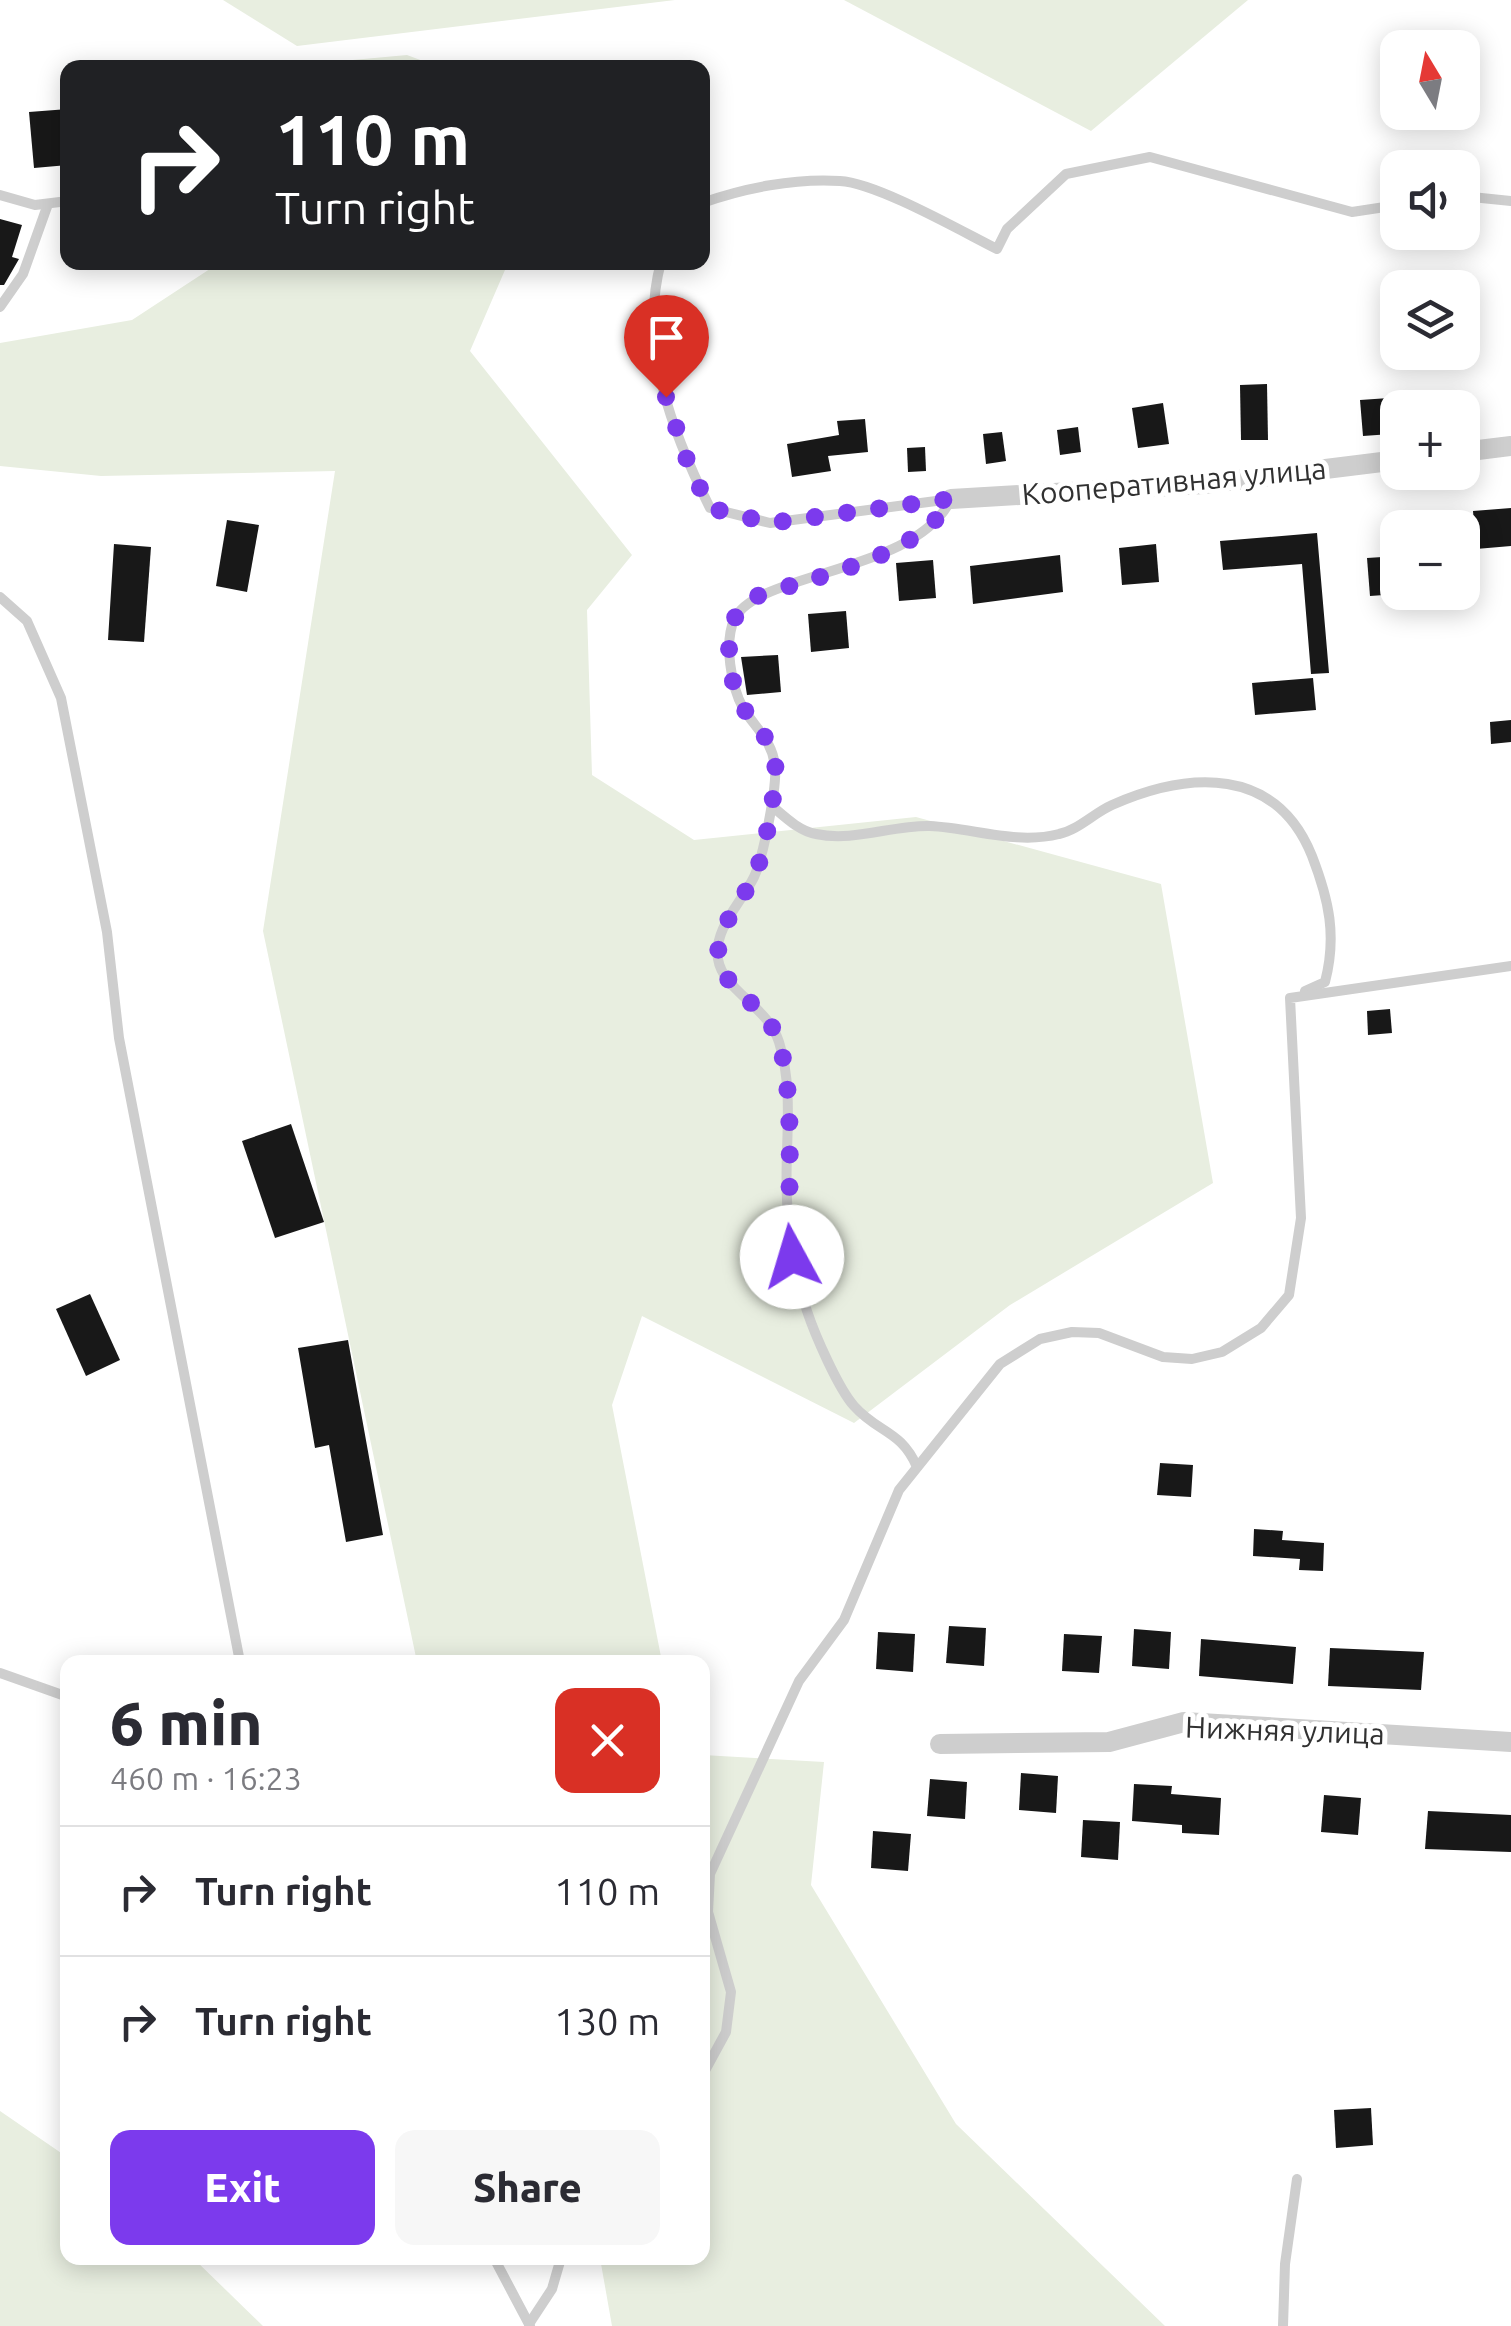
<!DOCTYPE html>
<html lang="en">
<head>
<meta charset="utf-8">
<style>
	:root { --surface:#fff; --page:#f7f7f7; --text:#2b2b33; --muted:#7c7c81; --line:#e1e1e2; --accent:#7c3aed }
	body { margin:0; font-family:Ubuntu,sans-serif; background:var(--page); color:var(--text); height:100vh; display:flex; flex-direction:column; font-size:38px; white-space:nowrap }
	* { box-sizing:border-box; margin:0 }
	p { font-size:32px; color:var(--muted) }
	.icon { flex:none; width:55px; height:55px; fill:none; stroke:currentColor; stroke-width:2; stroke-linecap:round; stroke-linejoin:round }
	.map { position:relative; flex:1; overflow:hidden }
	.sheet { position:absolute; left:60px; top:1655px; width:650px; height:610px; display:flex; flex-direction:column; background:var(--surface); border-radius:20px; box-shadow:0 5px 25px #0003 }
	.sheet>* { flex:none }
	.guide { position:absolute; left:60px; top:60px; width:650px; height:210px; border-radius:20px; box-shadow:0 5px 25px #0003; background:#202124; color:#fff; overflow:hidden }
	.needle { width:65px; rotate:350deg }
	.tools { position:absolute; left:1380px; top:30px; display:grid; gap:20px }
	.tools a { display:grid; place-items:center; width:100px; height:100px; border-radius:20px; background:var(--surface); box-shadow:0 5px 25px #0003; font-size:50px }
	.pin { position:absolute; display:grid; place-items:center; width:85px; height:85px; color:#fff; margin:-102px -42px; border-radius:50% 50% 50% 0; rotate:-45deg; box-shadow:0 0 10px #0007 }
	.pin .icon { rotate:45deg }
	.me { position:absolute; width:110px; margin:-55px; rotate:354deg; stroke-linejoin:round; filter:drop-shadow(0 0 8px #0008) }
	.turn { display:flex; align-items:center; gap:35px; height:210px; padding:0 50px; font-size:45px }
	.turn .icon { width:130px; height:130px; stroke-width:2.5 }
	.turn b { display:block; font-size:70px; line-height:85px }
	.round { display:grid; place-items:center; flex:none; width:105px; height:105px; border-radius:20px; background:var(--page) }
	.summary { display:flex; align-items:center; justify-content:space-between; height:170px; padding:0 50px }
	h1 { font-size:60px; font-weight:800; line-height:75px }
	.button { display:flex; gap:20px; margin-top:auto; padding:20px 50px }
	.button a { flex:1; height:115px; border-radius:20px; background:var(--accent); color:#fff; font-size:40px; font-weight:800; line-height:115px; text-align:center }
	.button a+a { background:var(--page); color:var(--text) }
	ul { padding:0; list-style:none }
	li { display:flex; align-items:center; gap:30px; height:130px; padding:0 50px; border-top:2px solid var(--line) }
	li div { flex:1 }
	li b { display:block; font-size:38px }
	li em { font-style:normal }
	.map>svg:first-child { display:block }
</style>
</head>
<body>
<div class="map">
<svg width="1511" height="2326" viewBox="0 0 1511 2326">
	<rect width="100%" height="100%" fill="#fff"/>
	<g fill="#e8eee0">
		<polygon points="223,0 675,0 297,46"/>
		<polygon points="844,0 1248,0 1091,131"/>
		<polygon points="407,55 439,67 309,67 309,64"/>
		<polygon points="219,263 508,263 470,351 632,555 587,610 592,775 694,840 916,817 1161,884 1213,1183 1010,1305 854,1423 642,1316 612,1405 662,1662 417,1662 263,931 335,471 101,476 0,466 0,343 132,320"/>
		<polygon points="703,1755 824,1762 811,1885 956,2124 1165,2326 612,2326 600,2258 702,2258"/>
		<polygon points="0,2111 67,2157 68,2258 193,2258 263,2326 0,2326"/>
	</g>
	<g fill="#181818">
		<polygon points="68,109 68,165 34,168 29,112"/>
		<polygon points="0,219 22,225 12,257 19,259 4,285 0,285"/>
		<polygon points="1267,384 1268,440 1241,440 1240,385"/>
		<polygon points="1389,398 1391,434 1363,436 1360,400"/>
		<polygon points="1163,403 1169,444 1138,448 1132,408"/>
		<polygon points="865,419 868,452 828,456 831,471 792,477 787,444 839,435 837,421"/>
		<polygon points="1078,427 1081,452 1060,455 1057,430"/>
		<polygon points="1002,432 1006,461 986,464 983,434"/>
		<polygon points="925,447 926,471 908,472 907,448"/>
		<polygon points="1511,508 1511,546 1476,549 1473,511"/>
		<polygon points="227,520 259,525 247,592 216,586"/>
		<polygon points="1317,533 1329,673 1311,674 1302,564 1223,570 1220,541"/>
		<polygon points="114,544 151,547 144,642 108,640"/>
		<polygon points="1156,544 1159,582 1122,585 1119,548"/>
		<polygon points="1060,555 1063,592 973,604 970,566"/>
		<polygon points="1398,556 1398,594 1370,596 1367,558"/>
		<polygon points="933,560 936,598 899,601 896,563"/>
		<polygon points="846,611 849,648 811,652 808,614"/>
		<polygon points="778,655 781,692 747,695 741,657"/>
		<polygon points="1313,678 1316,710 1255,715 1252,683"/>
		<polygon points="1511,720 1511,742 1491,744 1490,722"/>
		<polygon points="1390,1009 1392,1033 1368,1035 1367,1011"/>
		<polygon points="291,1124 324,1222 275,1238 242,1141"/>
		<polygon points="90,1294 120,1360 86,1376 56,1309"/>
		<polygon points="348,1340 383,1535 346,1542 329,1445 315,1448 298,1348"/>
		<polygon points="1160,1463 1193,1465 1191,1497 1157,1495"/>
		<polygon points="1254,1529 1283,1531 1282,1540 1324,1543 1323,1571 1299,1570 1300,1559 1253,1556"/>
		<polygon points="949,1626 986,1628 984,1666 946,1663"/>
		<polygon points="1134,1629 1171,1632 1169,1669 1132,1666"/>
		<polygon points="878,1632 915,1634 913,1672 876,1669"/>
		<polygon points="1064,1634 1102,1636 1099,1673 1062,1671"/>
		<polygon points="1201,1639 1296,1647 1293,1684 1199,1676"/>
		<polygon points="1330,1648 1424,1652 1421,1690 1328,1686"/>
		<polygon points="1021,1773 1058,1776 1056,1813 1019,1810"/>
		<polygon points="930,1779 967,1782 965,1819 927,1816"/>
		<polygon points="1134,1784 1172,1786 1171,1794 1221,1798 1219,1835 1182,1833 1182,1825 1132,1821"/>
		<polygon points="1324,1795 1361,1798 1358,1835 1321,1832"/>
		<polygon points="1428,1811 1511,1815 1511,1852 1425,1849"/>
		<polygon points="1083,1820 1120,1822 1118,1860 1081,1857"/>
		<polygon points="873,1831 911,1834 908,1871 871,1868"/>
		<polygon points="1371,2108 1373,2145 1336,2148 1334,2110"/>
	</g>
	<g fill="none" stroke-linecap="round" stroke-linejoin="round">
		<g stroke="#cecece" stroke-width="10">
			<polyline points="0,195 35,205 68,201"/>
			<polyline points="1462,196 1511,201"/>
			<path d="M702 203C744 188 795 178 840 181 877 183 961 231 997 249L1007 229 1066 174 1150 157 1352 212 1398 205"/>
			<path d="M661 262C638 346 673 434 710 508L770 523 951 499"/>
			<polyline points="0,307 23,274 48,204"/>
			<polyline points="0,597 27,621 61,698 107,932 119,1038 240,1662"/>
			<path d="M772 806C785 817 799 831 816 834 854 842 892 825 930 826 973 828 1016 845 1059 834 1078 830 1094 813 1112 805 1189 771 1276 766 1312 856 1329 900 1337 936 1325 982L1305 991"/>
			<path d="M917 1467C901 1430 878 1433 854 1406 838 1388 815 1335 807 1311 795 1275 788 1238 787 1200 784 1147 795 1093 779 1042 768 1006 723 991 718 959 713 929 742 902 754 877 763 858 777 788 775 767 773 741 756 729 743 708 731 686 724 643 734 620 755 571 916 574 951 499"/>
			<polyline points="0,1673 68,1697"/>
			<polyline points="702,2076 726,2032 731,1992 708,1912 710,1874 799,1681 844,1620 899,1490 1000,1364 1040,1339 1072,1332 1099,1333 1163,1357 1192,1359 1222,1352 1261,1328 1289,1295 1301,1218 1290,998 1511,966"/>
			<polyline points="494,2258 530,2326"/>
			<polyline points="529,2324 552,2289 561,2258"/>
			<polyline points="1283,2326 1285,2264 1297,2179"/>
		</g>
		<g stroke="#cecece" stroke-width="20">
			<polyline points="1462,452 1511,446"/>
			<polyline points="951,499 1204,484 1398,460"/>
			<polyline points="940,1744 1109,1742 1184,1722 1511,1742"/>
		</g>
	</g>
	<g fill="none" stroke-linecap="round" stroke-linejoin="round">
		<path stroke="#7c3aed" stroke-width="18" stroke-dasharray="0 32.4" d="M666 397 689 466 710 508 770 523 950 499C929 546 844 570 796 584 778 590 753 593 741 608 721 632 729 685 744 709 756 727 771 739 775 761 778 784 764 858 753 879 740 903 719 925 718 954 717 986 770 1006 780 1045 797 1113 785 1187 792 1257"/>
	</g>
	<g text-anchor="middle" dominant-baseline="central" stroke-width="10" stroke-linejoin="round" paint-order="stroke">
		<g font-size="30" fill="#313131" stroke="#fff">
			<text transform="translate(1174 481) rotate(-5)">Кооперативная улица</text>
			<text transform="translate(1285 1730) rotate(2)">Нижняя улица</text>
		</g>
	</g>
</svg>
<div class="tools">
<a><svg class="needle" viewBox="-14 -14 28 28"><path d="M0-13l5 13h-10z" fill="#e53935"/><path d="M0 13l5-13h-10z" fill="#7c7c81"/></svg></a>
<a><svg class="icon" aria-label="sound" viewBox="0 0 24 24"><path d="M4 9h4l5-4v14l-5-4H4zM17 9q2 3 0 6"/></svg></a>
<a><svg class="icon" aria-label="layers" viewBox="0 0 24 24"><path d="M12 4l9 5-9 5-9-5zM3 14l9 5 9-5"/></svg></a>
<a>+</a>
<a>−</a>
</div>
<div class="pin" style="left:666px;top:397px;background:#d93025"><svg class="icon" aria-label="arrive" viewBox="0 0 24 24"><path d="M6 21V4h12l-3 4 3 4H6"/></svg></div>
<svg class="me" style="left:792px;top:1257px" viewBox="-20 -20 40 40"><circle r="19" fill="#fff"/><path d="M0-13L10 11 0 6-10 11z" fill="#7c3aed"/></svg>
<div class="guide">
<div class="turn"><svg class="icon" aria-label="right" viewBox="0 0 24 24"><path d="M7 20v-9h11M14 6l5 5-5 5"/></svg><div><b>110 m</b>Turn right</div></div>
</div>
<section class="sheet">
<div class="summary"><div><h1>6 min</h1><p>460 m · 16:23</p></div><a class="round" style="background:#d93025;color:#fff"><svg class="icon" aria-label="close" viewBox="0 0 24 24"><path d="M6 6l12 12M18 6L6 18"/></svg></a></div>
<ul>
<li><svg class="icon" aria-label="right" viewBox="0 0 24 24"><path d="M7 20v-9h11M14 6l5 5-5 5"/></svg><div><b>Turn right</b></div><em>110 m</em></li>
<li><svg class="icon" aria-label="right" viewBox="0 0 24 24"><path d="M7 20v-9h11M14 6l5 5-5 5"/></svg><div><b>Turn right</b></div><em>130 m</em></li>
</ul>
<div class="button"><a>Exit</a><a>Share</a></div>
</section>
</div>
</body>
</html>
